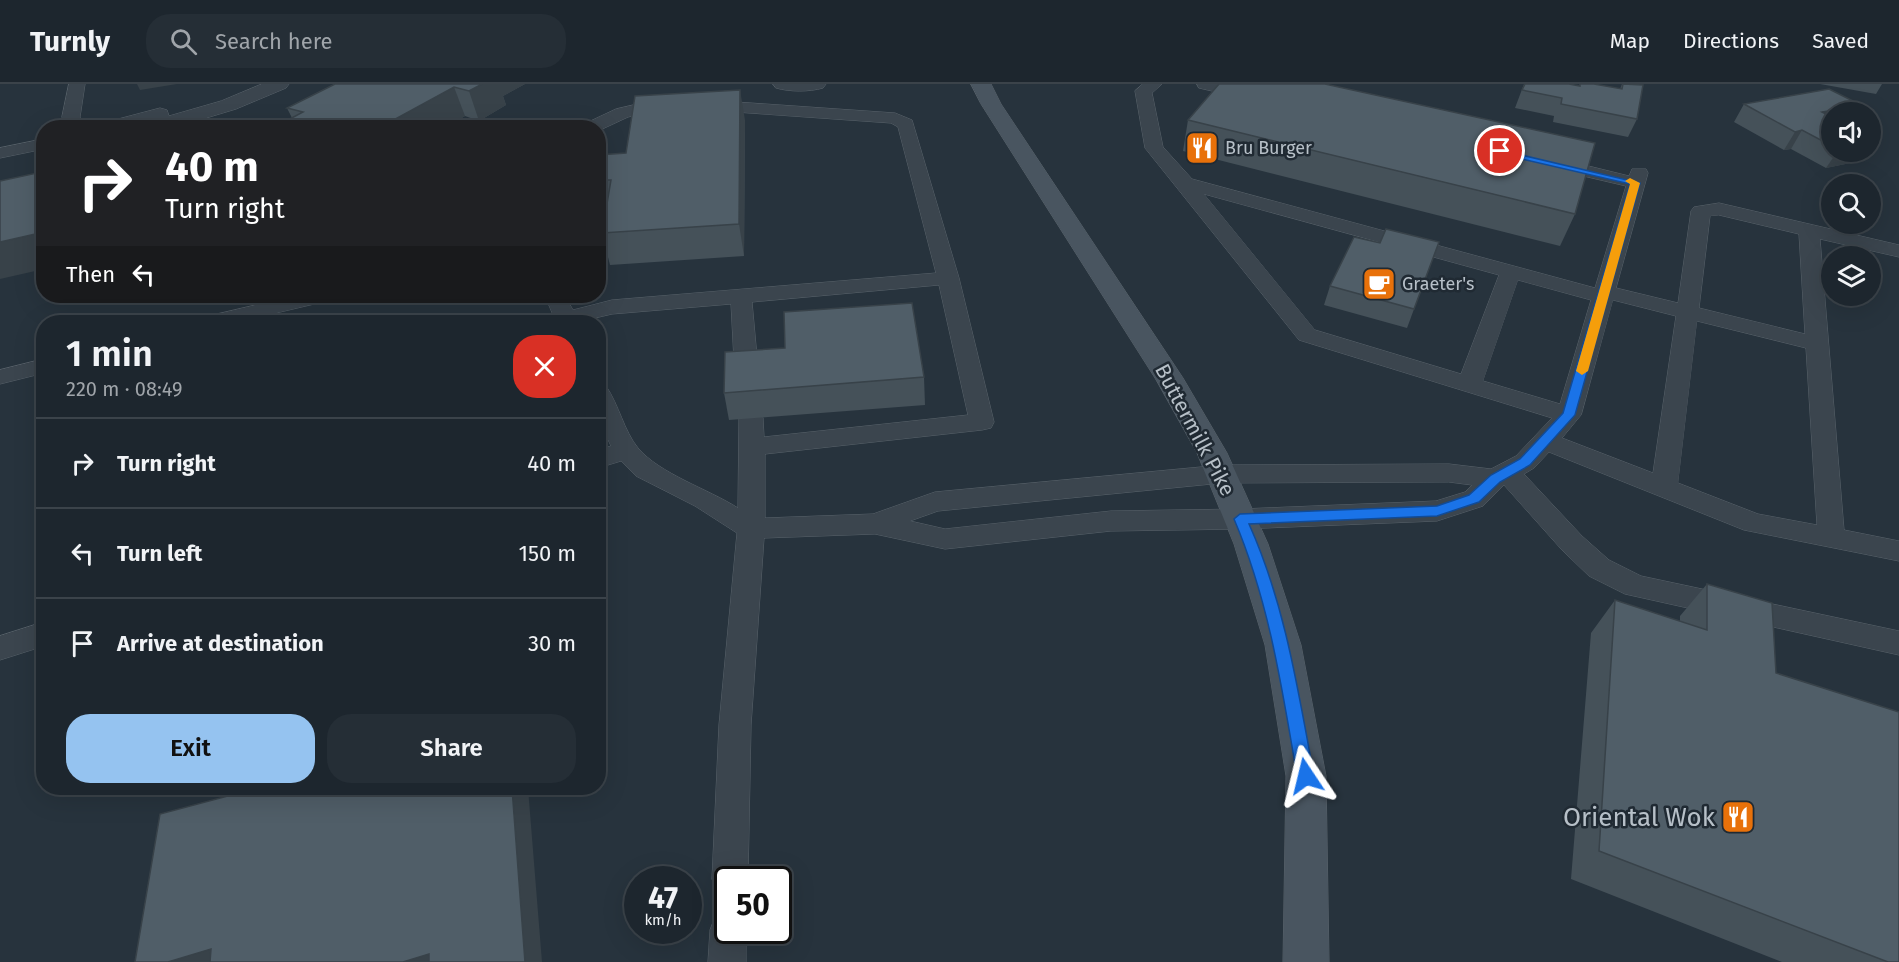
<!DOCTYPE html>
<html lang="en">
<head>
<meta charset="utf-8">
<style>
	:root { --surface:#1d262e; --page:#252e36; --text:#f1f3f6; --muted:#a0a5aa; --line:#3b434a; --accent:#95c3f0 }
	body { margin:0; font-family:"Fira Sans",sans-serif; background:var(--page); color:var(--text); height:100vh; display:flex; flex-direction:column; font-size:22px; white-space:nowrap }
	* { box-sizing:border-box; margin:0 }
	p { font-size:20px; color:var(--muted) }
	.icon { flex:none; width:33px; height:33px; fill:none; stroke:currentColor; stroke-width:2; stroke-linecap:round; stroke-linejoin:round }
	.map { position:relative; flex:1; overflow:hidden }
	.panel { position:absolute; left:36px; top:231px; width:570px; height:480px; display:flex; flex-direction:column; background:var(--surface); border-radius:24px; box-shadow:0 6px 24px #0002,0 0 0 2px var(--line) }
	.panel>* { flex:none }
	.hud { position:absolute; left:36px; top:36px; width:570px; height:183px; border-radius:24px; box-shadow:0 6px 24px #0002,0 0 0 2px var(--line); background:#202124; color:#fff; overflow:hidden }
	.buttons { position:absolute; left:1821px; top:18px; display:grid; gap:12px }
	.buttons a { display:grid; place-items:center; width:60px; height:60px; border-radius:50%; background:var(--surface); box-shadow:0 6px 24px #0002,0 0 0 2px var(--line); font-size:30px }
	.speed { position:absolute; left:624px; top:782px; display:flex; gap:12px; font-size:30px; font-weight:700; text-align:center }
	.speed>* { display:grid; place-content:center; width:78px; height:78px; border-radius:50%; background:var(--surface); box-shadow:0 6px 24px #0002,0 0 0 2px var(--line); line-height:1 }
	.speed small { font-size:15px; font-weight:400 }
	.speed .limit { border:3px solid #111; border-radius:9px; background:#fff; color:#111 }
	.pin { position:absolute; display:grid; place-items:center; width:51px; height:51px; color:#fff; margin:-26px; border:3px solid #fff; border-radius:50%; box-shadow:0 2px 6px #0007 }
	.me { position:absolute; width:66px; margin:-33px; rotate:350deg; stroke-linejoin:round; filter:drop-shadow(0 0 4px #0008) }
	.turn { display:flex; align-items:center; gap:21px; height:126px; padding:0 30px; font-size:27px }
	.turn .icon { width:78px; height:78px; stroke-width:2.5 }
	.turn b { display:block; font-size:42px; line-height:51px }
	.then { display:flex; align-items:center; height:57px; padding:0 30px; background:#0003; gap:12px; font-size:22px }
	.round { display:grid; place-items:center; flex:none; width:63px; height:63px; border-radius:24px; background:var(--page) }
	.head { display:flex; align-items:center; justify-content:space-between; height:102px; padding:0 30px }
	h1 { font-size:36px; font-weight:600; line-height:45px }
	.primary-button { display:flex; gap:12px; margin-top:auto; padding:12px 30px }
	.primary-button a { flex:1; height:69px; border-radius:24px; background:var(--accent); color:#111; font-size:24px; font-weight:600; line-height:69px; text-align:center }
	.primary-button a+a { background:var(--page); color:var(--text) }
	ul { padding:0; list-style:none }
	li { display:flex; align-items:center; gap:18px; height:90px; padding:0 30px; border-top:2px solid var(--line) }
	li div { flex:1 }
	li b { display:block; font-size:22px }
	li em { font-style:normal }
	header { display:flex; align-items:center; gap:36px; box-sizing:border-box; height:84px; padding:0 30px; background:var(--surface); border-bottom:2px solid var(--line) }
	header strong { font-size:28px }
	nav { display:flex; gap:33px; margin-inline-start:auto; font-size:21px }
	.search { width:420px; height:54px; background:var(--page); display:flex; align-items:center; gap:15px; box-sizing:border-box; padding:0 21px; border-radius:24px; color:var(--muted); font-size:22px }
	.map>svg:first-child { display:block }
</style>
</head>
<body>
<header>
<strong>Turnly</strong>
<div class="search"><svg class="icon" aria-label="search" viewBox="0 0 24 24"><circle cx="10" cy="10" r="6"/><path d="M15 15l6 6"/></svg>Search here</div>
<nav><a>Map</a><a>Directions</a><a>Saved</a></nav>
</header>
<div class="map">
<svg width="1899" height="878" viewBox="0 0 1899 878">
	<rect width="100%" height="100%" fill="#27333d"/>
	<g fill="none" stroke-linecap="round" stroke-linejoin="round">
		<defs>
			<g id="service">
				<polygon points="69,0 85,0 80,33 83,44 65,44 62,33"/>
				<path d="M1143 0H1162L1152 9 1163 63 1192 95 1595 204 1626 102 1545 83 1543 79 1545 75 1552 73 1629 92 1632 85H1646L1648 89 1616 204 1678 219 1691 127 1694 123 1719 119 1899 161V173L1820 155 1844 446 1899 457V477L1744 446 1549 368 1534 384 1524 390 1582 452 1609 476 1641 492 1899 547V571L1625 510 1589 492 1562 466 1504 401 1483 422 1437 437 1241 445 1111 447 945 465 875 450 764 454 751 641 748 795H728V811L717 807 712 795 719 641 737 449 695 422 636 392 621 377 598 384V366L611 362 598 334V299L606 302C619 321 624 347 638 364 660 390 708 405 738 424L739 334 742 328 751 326 760 328 763 334 764 353 968 331 939 201 752 218 759 295 755 300 747 303 739 300 735 295 731 220 612 230 578 238H556L545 212H565L573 226 612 216 936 189 898 43 891 39 707 26 701 25 698 21 701 17 707 16 895 29 912 36 959 194 994 338 991 344 982 346 765 370V434L873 430 935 408 1222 381 1449 380 1491 385 1516 372 1552 334 1299 256 1145 64 1135 7ZM1204 110 1499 191 1461 290 1315 246ZM1719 131 1799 150 1805 250 1699 224 1710 132ZM1518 196 1591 216 1560 320 1483 297ZM1613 216 1676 232 1653 389 1562 354 1581 331ZM1697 237 1806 264 1817 441 1758 430 1678 399ZM1449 398 1472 401 1465 408 1436 417 1241 425 1111 427 945 445 910 437 938 427 1222 399Z"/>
				<polygon points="1197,0 1226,0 1257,7 1259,11 1251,16 1199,4"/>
				<polygon points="668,13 674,14 676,18 674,22 628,33 598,47 598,44 582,44 584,40 616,25"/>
				<polygon points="44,55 44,65 0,74 0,64"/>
				<polygon points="294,212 330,212 327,217 238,238 202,238 205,233"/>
				<polygon points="44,275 44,289 0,300 0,286"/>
				<polygon points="44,538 44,562 0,576 0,552"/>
				<polygon points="728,828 728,846 746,846 746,878 708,878 710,846 715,833"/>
			</g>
			<g id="minor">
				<polygon points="262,0 289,0 286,4 236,25 173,44 101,44 103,39 160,24 167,26 169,32 221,17"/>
				<path d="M773 0H826L823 4C809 8 790 8 776 4Z"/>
			</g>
			<polygon id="secondary" points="971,0 991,0 1001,20 1183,294 1227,369 1268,460 1301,561 1326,692 1329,878 1283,878 1286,692 1265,561 1234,460 1197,369 1155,294 981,20"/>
		</defs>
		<use href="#service" stroke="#59636b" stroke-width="1"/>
		<use href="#minor" stroke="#59636b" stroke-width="1"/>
		<use href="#secondary" stroke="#59636b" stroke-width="1"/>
		<use href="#service" fill="#3b454e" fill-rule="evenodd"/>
		<use href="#minor" fill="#3b454e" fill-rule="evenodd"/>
		<use href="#secondary" fill="#495560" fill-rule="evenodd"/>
	</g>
	<g fill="#455159">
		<polygon points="335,0 525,0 503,12 506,21 479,37 465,32 445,44 289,44 286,37 292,34 287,24"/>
		<polygon points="1524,0 1569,0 1579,2 1580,0 1594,0 1620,5 1622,0 1638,0 1637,35 1628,53 1553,38 1554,32 1515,24"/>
		<polygon points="1820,0 1882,0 1876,10"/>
		<polygon points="1744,20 1832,28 1832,68 1870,68 1865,76 1826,84 1791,65 1784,66 1734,38"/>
		<polygon points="745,36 744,172 610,181 602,149 605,128 598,128 598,71 626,69"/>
		<polygon points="1188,36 1575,130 1560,162 1183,67"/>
		<polygon points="1439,158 1407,244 1324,221 1330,202 1380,159"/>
		<polygon points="924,293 925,321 729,336 724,309"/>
		<polygon points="1707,500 1776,589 1899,878 1782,878 1571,795 1591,549 1615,516 1680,537 1680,532"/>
	</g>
	<g fill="#384249">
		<polygon points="137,0 177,0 140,6"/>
		<polygon points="482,0 525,0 503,12 506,21 479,37 469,7"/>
		<polygon points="454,3 465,32 445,44 379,44"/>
		<polygon points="740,6 745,36 744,172 739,140"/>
		<polygon points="1861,21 1856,28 1832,28 1832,42 1822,28"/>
		<polygon points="336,36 339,44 321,44"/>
		<polygon points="1802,46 1791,65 1784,66 1795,48"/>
		<polygon points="1878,57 1865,76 1826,84 1837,68 1870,68 1870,59"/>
		<polygon points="40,149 44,154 44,185 0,195 0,158"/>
		<polygon points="512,704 528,704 542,878 525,878"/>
		<polygon points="211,865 228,878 168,878"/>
		<polygon points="429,870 437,878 403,878"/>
	</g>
	<g fill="#505e68" stroke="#384249" stroke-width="1.5">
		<polygon points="335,0 482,0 469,7 454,3 379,44 361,44 336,36 321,44 308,44 286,37 303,28 287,24"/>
		<polygon points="1219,0 1325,0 1595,59 1575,130 1188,36"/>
		<polygon points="1525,0 1569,0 1580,2 1580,0 1594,0 1622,5 1623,0 1643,1 1637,35 1561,20 1562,14 1522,6"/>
		<polygon points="1829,5 1861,21 1822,28 1832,33 1832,62 1802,46 1795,48 1744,20"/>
		<polygon points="740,6 739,140 602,149 611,96 598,96 598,71 626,69 635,12"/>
		<polygon points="1870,53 1878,57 1870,59"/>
		<polygon points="43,79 44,79 44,163 39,164 40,149 0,158 0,97 42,88"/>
		<polygon points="1386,145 1439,158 1414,225 1330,202 1354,153 1380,159"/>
		<polygon points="912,219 924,293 724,309 725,268 785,264 784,228"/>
		<polygon points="1707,500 1772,519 1776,589 1899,628 1899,878 1888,878 1599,767 1615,516 1707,546"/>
		<polygon points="258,704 512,704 525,878 429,878 429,870 403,878 210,878 211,865 168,878 135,878 160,730"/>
	</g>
	<path fill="#1a73e8" stroke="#114b97" stroke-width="1.5" d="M1496 65 1640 99 1575 331 1530 381 1500 398 1479 418 1437 432 1249 440C1285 520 1298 606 1314 692L1312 697 1306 699 1300 697 1297 692C1282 604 1269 517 1234 435L1240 430 1437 422 1469 411 1491 391 1520 375 1563 329 1630 100 1496 69Z"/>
	<polygon fill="#f59e0b" points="1630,94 1640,99 1588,287 1582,291 1576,287 1630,100 1625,97"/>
	<defs>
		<symbol id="restaurant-square" viewBox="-11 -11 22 22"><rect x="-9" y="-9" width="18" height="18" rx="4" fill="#e8710a" stroke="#202a33"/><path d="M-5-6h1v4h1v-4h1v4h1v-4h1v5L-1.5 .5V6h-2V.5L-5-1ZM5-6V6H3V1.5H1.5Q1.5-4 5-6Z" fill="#fff"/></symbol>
		<symbol id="cafe-square" viewBox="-11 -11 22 22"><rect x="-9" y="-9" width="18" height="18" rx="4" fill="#e8710a" stroke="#202a33"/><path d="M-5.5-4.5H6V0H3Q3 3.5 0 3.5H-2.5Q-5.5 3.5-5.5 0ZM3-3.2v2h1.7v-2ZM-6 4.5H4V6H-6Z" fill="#fff"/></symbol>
	</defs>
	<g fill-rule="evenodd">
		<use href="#restaurant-square" x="1183" y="45" width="38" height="38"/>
		<use href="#cafe-square" x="1360" y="181" width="38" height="38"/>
		<use href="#restaurant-square" x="1719" y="714" width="38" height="38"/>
	</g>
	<g text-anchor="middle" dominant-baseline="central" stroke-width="5" stroke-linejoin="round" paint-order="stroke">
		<g font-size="18" fill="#b7c0c8" stroke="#202a33" text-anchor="start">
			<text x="1225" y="64">Bru Burger</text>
			<text x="1402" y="200">Graeter's</text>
		</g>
		<g font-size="21" fill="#b7c0c8" stroke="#202a33">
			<text transform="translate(1195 346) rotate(62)">Buttermilk Pike</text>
		</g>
		<g font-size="26" fill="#b7c0c8" stroke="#202a33" text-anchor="end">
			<text x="1715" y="733">Oriental Wok</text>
		</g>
	</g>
</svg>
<div class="buttons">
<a><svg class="icon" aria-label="sound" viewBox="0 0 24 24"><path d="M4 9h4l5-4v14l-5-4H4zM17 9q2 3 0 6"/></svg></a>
<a><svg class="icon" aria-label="search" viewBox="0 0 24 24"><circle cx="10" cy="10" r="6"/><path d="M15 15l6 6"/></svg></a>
<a><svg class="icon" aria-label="layers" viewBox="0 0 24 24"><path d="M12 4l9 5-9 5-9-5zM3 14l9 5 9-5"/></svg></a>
</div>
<div class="speed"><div>47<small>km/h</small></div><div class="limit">50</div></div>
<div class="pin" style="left:1500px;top:67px;background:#d93025"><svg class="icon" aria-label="arrive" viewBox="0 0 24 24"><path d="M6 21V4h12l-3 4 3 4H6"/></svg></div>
<svg class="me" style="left:1306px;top:692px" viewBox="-20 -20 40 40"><path d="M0-17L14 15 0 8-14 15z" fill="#1a73e8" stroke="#fff" stroke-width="4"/></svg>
<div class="hud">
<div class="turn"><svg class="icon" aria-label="right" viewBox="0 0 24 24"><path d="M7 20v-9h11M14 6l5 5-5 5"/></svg><div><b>40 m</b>Turn right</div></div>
<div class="then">Then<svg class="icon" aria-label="left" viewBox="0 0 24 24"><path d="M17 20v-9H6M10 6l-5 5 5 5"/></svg></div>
</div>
<section class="panel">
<div class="head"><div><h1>1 min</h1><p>220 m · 08:49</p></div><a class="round" style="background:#d93025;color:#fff"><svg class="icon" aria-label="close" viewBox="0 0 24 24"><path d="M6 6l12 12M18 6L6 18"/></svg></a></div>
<ul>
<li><svg class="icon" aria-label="right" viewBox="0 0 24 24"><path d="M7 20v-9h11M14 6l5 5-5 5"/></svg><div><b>Turn right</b></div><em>40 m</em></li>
<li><svg class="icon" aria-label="left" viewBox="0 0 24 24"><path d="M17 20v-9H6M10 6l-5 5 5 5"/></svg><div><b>Turn left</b></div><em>150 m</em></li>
<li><svg class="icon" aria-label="arrive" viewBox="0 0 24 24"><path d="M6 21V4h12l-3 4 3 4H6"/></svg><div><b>Arrive at destination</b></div><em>30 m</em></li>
</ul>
<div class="primary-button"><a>Exit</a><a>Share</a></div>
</section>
</div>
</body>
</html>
